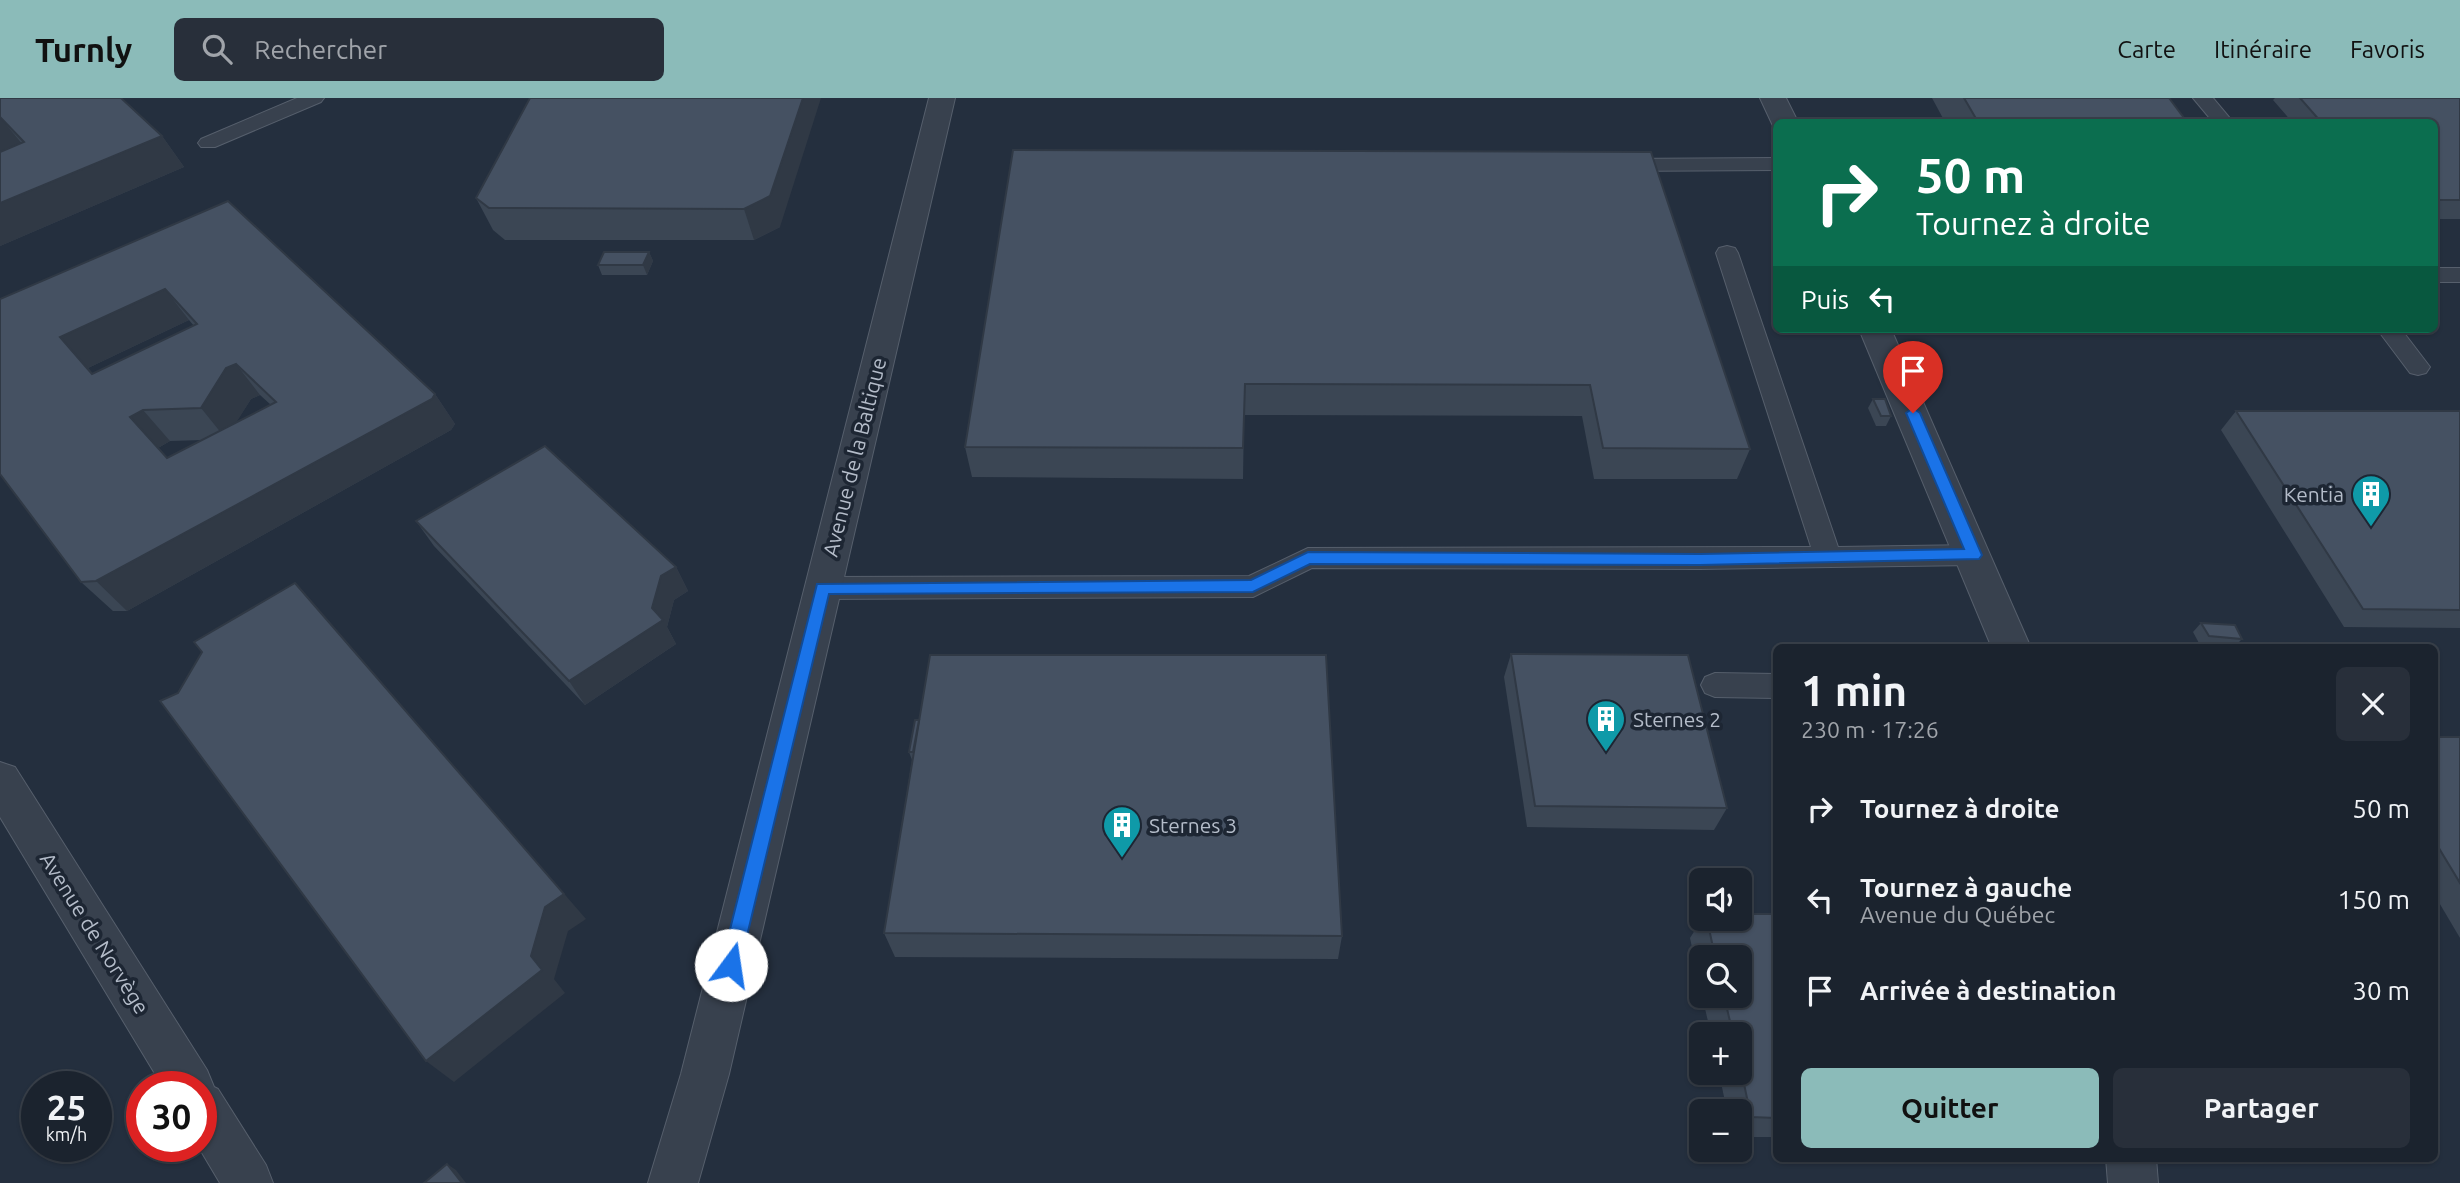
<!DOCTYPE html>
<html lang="fr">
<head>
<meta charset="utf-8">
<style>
	:root { --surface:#1b232e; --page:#282f3a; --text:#f1f3f6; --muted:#a0a4aa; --line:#39404a; --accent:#8bbbb9 }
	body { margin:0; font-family:Ubuntu,sans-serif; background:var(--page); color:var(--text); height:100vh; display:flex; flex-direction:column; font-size:26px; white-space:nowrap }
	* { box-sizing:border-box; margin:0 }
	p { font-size:23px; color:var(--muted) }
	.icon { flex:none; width:38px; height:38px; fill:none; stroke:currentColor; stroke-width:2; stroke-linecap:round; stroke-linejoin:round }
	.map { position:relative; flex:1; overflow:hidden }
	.panel { position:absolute; left:1773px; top:546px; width:665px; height:518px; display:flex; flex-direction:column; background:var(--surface); border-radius:10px; box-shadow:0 2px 5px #0004,0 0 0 2px var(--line) }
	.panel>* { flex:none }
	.hud { position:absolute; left:1773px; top:21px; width:665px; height:214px; border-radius:10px; box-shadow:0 2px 5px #0004,0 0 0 2px var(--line); background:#0b6e4f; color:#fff; overflow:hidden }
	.tools { position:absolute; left:1689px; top:770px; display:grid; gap:14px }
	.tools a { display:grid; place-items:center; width:63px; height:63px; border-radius:10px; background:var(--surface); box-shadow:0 2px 5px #0004,0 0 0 2px var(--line); font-size:35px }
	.speed { position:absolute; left:21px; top:973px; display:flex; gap:14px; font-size:35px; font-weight:700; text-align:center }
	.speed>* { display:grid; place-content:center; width:91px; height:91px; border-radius:50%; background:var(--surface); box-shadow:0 2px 5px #0004,0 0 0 2px var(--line); line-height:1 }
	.speed small { font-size:18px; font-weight:400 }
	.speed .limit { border:10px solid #d22; background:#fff; color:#111 }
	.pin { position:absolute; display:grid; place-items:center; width:60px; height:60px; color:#fff; margin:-72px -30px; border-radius:50% 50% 50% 0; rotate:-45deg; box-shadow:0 0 7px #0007 }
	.pin .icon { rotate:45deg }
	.me { position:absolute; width:77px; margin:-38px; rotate:14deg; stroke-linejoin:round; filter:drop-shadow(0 0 5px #0008) }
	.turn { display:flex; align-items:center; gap:24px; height:147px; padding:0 28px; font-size:32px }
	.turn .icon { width:91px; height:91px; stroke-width:2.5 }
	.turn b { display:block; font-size:49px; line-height:60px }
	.then { display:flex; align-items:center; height:66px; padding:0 28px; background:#0003; gap:14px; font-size:26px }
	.round { display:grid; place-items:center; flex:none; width:74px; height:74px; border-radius:10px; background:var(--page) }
	.head { display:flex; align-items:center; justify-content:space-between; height:119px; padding:0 28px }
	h1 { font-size:42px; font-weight:600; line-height:52px }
	.cta { display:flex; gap:14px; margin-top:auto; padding:14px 28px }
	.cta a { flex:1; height:80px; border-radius:10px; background:var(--accent); color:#111; font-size:28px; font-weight:600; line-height:80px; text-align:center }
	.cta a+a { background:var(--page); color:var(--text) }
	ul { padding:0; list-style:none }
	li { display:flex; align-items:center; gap:21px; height:91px; padding:0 28px }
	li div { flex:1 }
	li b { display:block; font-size:26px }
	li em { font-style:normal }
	header { display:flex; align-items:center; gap:42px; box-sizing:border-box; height:98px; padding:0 35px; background:var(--accent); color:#111 }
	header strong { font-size:33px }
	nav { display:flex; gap:38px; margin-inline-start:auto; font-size:24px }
	.search { width:490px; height:63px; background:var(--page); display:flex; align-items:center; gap:18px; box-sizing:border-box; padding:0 24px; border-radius:10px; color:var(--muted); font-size:26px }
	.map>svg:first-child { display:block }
</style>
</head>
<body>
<header>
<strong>Turnly</strong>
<div class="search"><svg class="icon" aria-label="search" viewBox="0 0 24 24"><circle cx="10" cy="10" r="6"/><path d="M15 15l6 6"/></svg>Rechercher</div>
<nav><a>Carte</a><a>Itinéraire</a><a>Favoris</a></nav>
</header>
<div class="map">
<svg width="2460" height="1085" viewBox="0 0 2460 1085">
	<rect width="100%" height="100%" fill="#242f3e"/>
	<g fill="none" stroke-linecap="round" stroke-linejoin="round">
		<defs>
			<g id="service">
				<polygon points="297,0 324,0 321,4 215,49 201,49 198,45 201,41"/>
				<polygon points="2193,0 2213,0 2233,24 2213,24"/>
				<polygon points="1776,60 1776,72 1618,73 1611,71 1608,67 1611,63 1618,61"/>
				<polygon points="1727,148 1735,150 1738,155 1838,449 1974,447 1983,450 1987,457 1983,464 1974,467 1700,471 1312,470 1253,499 823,501 813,497 809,490 813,483 823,479 1249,478 1308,450 1811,449 1716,155 1719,150"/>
				<rect x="2434" y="170" width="26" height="14"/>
				<polygon points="2377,231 2401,231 2430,269 2426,275 2418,277 2410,275"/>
				<polygon points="1715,575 1776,576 1776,600 1715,599 1705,595 1701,587 1705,579"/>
			</g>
			<g id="minor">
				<polygon points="929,0 955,0 729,976 698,1085 648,1085 681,976"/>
				<polygon points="0,664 15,669 207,972 214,989 218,991 266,1067 273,1085 220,1085 198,1048 201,1048 201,989 163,989 0,719"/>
			</g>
			<g id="tertiary">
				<polygon points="1760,0 1786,0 1798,24 1776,24 1774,30"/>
				<polygon points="1859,231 1891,231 2031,550 1992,550"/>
				<polygon points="2106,1060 2156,1060 2158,1085 2108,1085"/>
			</g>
		</defs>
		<use href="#service" stroke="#565f6c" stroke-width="2"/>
		<use href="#minor" stroke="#565f6c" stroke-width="2"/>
		<use href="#tertiary" stroke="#565f6c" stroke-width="2"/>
		<use href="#service" fill="#38414e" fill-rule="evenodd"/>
		<use href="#minor" fill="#38414e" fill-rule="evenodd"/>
		<use href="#tertiary" fill="#38414e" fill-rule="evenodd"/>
	</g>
	<g fill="#3b4654" fill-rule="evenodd">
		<polygon points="0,0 162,38 184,69 0,148"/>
		<polygon points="530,0 780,129 754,142 505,142 493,132 476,100"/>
		<polygon points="1932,0 2169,0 2187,24 1945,24"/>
		<polygon points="2275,0 2460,0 2460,121 2434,121 2434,24 2292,24 2273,2"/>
		<polygon points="1013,52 1750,351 1737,381 1594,381 1582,318 1244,317 1243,381 972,379 965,349"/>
		<path d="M228 103 435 296 455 326 451 332 127 513H113L81 484 0 201ZM189 222 194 228 93 276 88 270ZM260 297 271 307 236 324 251 301ZM203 342 167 360 158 350 170 343Z"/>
		<polygon points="649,154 653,163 647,177 602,177 598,167"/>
		<polygon points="1873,301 1891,318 1886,328 1876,328 1868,310"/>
		<polygon points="2236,313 2460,313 2460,530 2344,529 2221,332"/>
		<polygon points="416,423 676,469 688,493 674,502 667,529 676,546 585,607 434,448"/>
		<polygon points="2201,525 2242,541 2233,550 2200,547 2193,534"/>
		<polygon points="1511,556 1727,710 1714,732 1527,729 1504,579"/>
		<polygon points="915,622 1342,838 1338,861 895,859 884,835 912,662 909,654"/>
		<polygon points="2434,639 2460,639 2460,840 2434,796"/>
		<polygon points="1776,816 1776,1039 1740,1039 1740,1013 1727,1013 1719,975 1740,975 1740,936 1711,936 1702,898 1740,898 1740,859 1701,859 1701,891 1690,840 1702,821 1740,821"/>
	</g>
	<g fill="#303945">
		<polygon points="803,0 821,0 780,129 754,142 744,111"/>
		<polygon points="0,19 23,47 0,69"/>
		<polygon points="162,38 184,69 0,148 0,105"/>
		<polygon points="649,154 653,163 647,177 643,167"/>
		<polygon points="165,191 189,222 88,270 120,307 60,239"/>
		<polygon points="236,266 260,297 251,301 226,341 201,310 226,270"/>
		<polygon points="435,296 455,326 451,332 127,513 96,483"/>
		<polygon points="143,312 170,343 158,350 130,319"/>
		<polygon points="676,469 688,493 674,502 667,529 676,546 585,607 569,583 652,510 661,478"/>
		<polygon points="295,485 586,821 568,833 554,881 565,895 454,984 426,963 531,858"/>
		<polygon points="447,1066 456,1072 466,1085 462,1085"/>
	</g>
	<g fill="#455162" stroke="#303945" stroke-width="2" fill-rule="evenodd">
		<polygon points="0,0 121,0 162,38 0,105 0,54 24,44 0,19"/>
		<polygon points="530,0 803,0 770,98 744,111 489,110 476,100"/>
		<polygon points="1964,0 2169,0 2187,24 1978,24"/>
		<polygon points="2300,0 2460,0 2460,102 2434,102 2434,24 2321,24"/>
		<polygon points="1013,52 1651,54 1750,351 1603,350 1590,287 1245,286 1243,350 965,349"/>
		<path d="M228 103 435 296 432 301 96 483 81 484 0 376V201ZM165 191 197 226 92 276 60 239ZM236 266 276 304 167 360 130 319 143 312 201 310 226 270Z"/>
		<polygon points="604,154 649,154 643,167 598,167"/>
		<polygon points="1873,301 1885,301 1891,318 1881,318"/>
		<polygon points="2236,313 2460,313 2460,512 2363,511"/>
		<polygon points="545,348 676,469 661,478 652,510 663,522 569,583 416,423"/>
		<polygon points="295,485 564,796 545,809 531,858 542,872 426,963 160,603 178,595 202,554 194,544"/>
		<polygon points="2201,525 2235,527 2242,541 2209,538"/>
		<polygon points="1511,556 1688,557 1727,710 1535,708"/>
		<polygon points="930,557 1326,557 1342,838 884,835"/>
		<polygon points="915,622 919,622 913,654 909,654"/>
		<polygon points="2434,639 2460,639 2460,785 2434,742"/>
		<polygon points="1740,816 1776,816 1776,1020 1751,1019 1740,967 1740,936 1733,936 1724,898 1740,898 1740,859 1715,859 1707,821 1740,821"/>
		<polygon points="447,1066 462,1085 424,1085"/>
	</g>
	<polygon fill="#1a73e8" stroke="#114b97" stroke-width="2" points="1913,310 1920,315 1982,457 1979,461 1700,467 1310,466 1253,494 829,496 740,867 737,873 731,876 724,873 721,867 817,486 1251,482 1308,454 1700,456 1964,451 1906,315"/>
	<defs>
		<symbol id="building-pin" viewBox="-11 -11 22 30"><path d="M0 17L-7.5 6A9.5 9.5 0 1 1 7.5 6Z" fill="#0f9aa8" stroke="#1d2633"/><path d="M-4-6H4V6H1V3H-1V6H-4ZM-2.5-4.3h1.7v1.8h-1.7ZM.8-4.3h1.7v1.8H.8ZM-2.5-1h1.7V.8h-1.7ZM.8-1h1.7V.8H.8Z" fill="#fff"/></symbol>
	</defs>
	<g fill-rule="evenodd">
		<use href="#building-pin" x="2349" y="374" width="44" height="60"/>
		<use href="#building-pin" x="1584" y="599" width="44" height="60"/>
		<use href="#building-pin" x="1100" y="705" width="44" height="60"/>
	</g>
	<g text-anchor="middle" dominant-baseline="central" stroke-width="7" stroke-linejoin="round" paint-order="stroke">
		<g font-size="21" fill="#b4bcc9" stroke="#1d2633">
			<text transform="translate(854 359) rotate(-76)">Avenue de la Baltique</text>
			<text transform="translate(95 835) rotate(58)">Avenue de Norvège</text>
		</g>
		<g font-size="21" fill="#b4bcc9" stroke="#1d2633" text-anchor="start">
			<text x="2344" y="396" text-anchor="end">Kentia</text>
			<text x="1633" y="621">Sternes 2</text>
			<text x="1149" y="727">Sternes 3</text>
		</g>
	</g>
</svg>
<div class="tools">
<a><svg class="icon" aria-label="sound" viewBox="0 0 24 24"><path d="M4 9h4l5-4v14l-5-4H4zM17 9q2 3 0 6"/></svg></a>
<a><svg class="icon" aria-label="search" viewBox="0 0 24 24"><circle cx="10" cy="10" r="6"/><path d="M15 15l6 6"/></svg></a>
<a>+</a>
<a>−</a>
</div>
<div class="speed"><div>25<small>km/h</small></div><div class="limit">30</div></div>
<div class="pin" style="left:1913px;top:315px;background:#d93025"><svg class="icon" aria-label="arrive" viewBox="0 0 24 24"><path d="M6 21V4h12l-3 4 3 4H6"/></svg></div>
<svg class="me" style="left:731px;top:867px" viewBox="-20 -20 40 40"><circle r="19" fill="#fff"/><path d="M0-13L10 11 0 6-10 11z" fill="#1a73e8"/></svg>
<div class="hud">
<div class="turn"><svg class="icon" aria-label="right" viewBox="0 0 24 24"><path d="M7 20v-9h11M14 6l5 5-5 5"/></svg><div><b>50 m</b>Tournez à droite</div></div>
<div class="then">Puis<svg class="icon" aria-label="left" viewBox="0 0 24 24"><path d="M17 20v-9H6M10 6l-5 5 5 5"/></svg></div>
</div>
<section class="panel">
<div class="head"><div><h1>1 min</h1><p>230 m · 17:26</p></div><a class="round"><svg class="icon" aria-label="close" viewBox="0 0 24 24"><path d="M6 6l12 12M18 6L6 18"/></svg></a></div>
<ul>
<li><svg class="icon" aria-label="right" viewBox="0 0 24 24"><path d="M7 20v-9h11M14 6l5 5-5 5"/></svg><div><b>Tournez à droite</b></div><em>50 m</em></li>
<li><svg class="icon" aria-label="left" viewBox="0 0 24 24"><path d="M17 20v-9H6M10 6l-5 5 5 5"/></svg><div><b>Tournez à gauche</b><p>Avenue du Québec</p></div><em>150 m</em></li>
<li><svg class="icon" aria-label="arrive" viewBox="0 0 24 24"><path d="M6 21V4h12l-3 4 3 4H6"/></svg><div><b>Arrivée à destination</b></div><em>30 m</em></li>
</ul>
<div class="cta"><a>Quitter</a><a>Partager</a></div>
</section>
</div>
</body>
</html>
